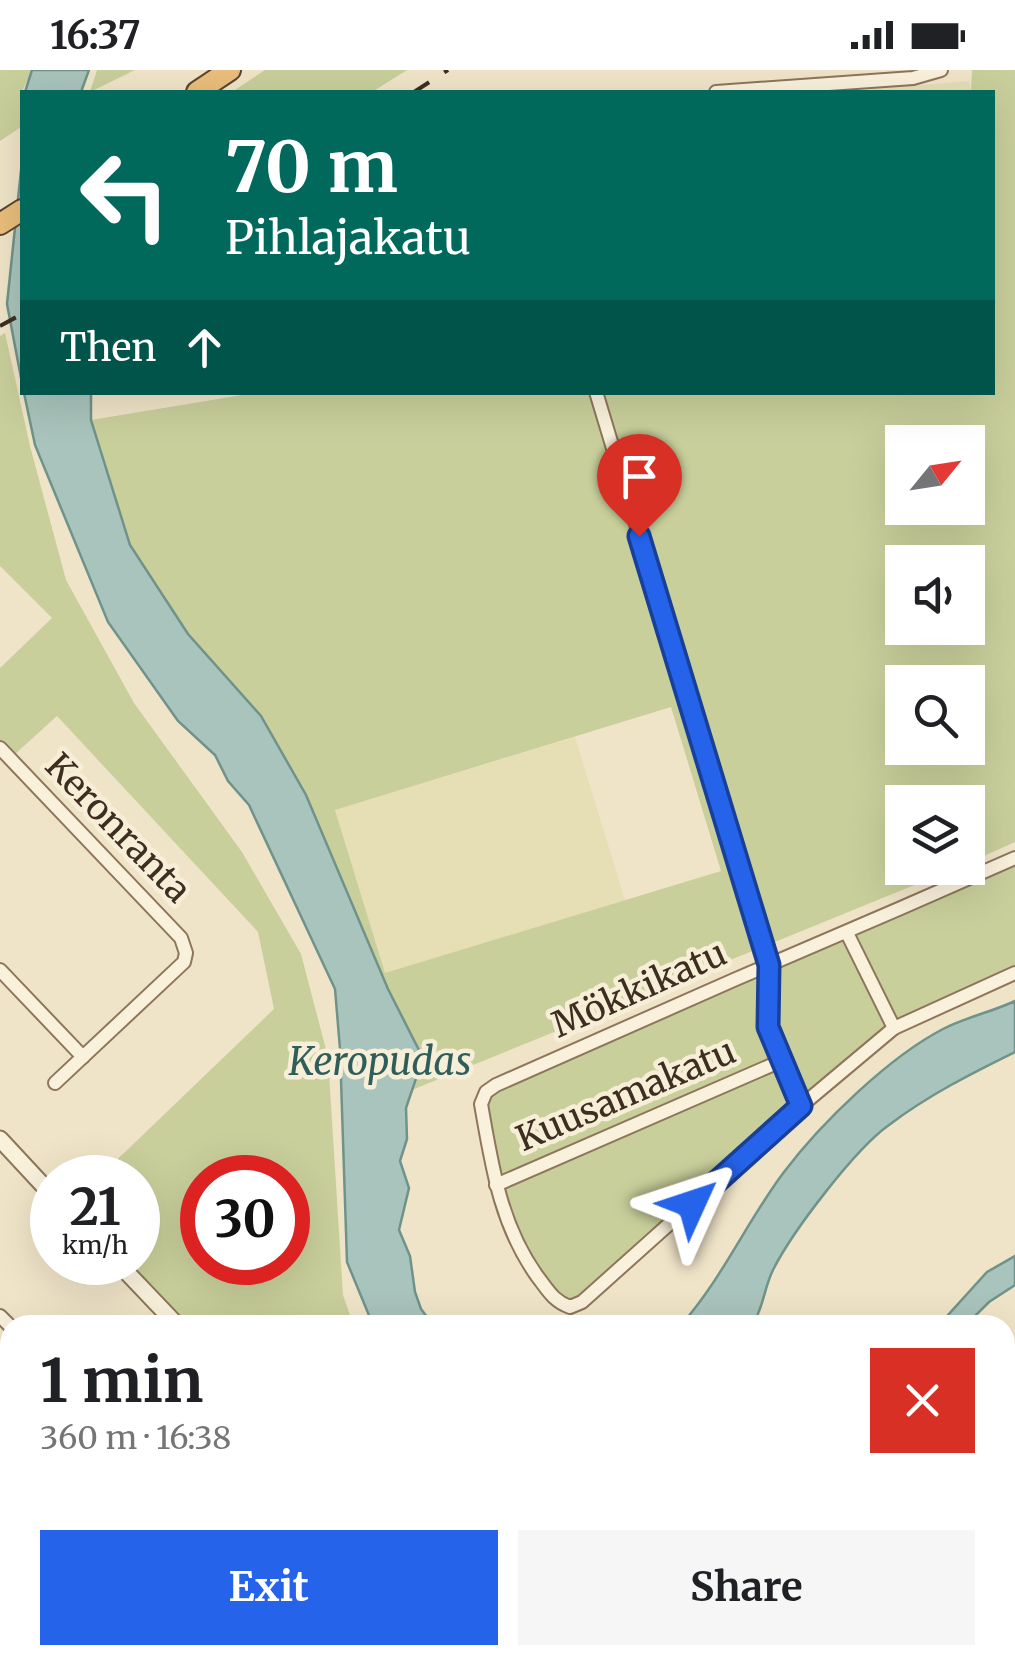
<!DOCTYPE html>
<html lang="en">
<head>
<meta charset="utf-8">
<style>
	:root { --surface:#fff; --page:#f6f6f6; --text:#202124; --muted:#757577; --accent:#2563eb }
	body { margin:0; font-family:Merriweather,serif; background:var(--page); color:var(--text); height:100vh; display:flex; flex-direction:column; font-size:38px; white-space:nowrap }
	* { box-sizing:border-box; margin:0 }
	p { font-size:32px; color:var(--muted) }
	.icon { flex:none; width:55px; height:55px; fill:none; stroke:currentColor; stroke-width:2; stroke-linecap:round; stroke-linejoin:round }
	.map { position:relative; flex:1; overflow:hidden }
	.details { position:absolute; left:0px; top:1245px; width:1015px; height:350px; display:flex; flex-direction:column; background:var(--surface); border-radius:30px 30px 0 0; box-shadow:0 10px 40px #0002 }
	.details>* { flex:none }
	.guide { position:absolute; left:20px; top:20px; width:975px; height:305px; border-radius:0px; box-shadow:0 10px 40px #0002; background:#00695c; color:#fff; overflow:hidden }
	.needle { width:65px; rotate:60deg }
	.buttons { position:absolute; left:885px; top:355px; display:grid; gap:20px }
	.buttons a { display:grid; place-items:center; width:100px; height:100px; border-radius:0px; background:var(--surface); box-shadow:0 10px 40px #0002; font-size:50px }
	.speed { position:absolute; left:30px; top:1085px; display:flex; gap:20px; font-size:50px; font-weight:700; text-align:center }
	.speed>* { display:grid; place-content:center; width:130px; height:130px; border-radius:50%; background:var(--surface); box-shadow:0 10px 40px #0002; line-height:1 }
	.speed small { font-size:25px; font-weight:400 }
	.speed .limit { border:15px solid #d22; background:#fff; color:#111 }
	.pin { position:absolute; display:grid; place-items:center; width:85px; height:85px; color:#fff; margin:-102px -42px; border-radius:50% 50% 50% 0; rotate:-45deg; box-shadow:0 0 10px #0007 }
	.pin .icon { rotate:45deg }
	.me { position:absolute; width:110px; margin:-55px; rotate:48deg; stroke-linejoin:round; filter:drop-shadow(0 0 8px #0008) }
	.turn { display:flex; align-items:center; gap:35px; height:210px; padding:0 40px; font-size:45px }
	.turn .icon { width:130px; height:130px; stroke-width:2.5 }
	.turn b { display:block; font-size:70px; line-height:85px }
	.then { display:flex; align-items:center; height:95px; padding:0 40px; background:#0003; gap:20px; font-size:38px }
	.round { display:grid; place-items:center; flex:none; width:105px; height:105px; border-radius:0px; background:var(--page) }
	.summary { display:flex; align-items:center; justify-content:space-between; height:170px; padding:0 40px }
	h1 { font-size:60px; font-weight:700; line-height:75px }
	.button { display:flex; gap:20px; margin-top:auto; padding:20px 40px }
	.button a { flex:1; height:115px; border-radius:0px; background:var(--accent); color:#fff; font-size:40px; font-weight:700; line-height:115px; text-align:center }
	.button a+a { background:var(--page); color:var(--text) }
	.status { display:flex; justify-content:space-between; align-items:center; height:70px; padding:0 50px; background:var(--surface); direction:ltr }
	.status svg { height:28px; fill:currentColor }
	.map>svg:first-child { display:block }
</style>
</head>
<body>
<div class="status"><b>16:37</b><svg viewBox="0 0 49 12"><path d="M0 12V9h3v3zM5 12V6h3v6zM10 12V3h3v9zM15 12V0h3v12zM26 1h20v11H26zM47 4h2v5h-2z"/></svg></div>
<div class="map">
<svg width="1015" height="1595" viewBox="0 0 1015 1595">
	<rect width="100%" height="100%" fill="#f0e4c8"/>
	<g fill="#e6deb5">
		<polygon points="969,11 971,22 839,22"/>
		<polygon points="575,667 625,830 385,904 335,740"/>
		<polygon points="77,1585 212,1585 203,1595 88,1595"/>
	</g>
	<g fill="#c9cf9b" fill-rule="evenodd">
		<polygon points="0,0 32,0 22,22 21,57 0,71"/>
		<polygon points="97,0 135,0 90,22"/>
		<polygon points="265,0 407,0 372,22 232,22"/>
		<path d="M972 0H1015V772L968 793V732H902V798H956L412 1020 423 988 388 919 261 646 188 564 130 475 91 350 261 322H992V22H971ZM902 372H968V438H902ZM902 492H968V558H902ZM902 612H968V678H902ZM671 637 721 801 385 903 335 740Z"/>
		<path d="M5 263 30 376 66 510 134 633 242 782 301 884 328 987 343 1225 352 1251 348 1255H183L126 1193 138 1192V1108L99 1107 274 939 258 862 57 646 13 686 0 672V598L52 548 0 496V266ZM202 1108H288V1192H202Z"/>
		<path d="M1015 792V899L895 953 580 1229C560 1233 555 1221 544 1206 508 1154 497 1097 486 1036L490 1025Z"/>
		<polygon points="10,1523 10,1585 77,1585 88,1595 0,1595 0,1539"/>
		<polygon points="212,1585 429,1585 422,1595 203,1595"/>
		<polygon points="747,1585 821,1585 791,1595 756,1595"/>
	</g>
	<g fill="#a9c4bc" stroke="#6f938a" stroke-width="2.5">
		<polygon points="32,0 89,0 81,22 25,22"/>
		<polygon points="22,91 22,313 7,234"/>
		<polygon points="24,323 91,323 91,350 130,475 188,564 261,646 306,725 388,919 423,988 406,1038 407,1069 400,1091 409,1118 399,1160 410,1186 415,1222 421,1239 433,1255 373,1255 347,1192 340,979 335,919 249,735 228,711 215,685 178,651 108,552 35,375"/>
		<path d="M1015 931V982C972 1003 927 1026 889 1055 855 1079 793 1161 774 1198 764 1216 764 1238 752 1255H681C722 1209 747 1151 784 1102 821 1053 889 987 943 959 966 947 992 942 1015 931Z"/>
		<polygon points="1015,1186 1015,1215 989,1232 966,1255 939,1255 987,1202"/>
		<polygon points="1015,1531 1015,1595 858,1595 889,1585 1005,1585 1005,1539"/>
	</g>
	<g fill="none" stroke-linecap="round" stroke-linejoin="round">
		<defs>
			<g id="minor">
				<polyline points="716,22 913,8 941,0"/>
				<path d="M596 322 769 895 768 957 801 1036 582 1232 570 1237C553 1231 548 1220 537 1206 500 1154 492 1096 481 1034L486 1022 496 1015 736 909C830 869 922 829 1015 788"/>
				<polyline points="0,678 181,868 186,883 184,892 55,1013"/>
				<polyline points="847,863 894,958 1015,903"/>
				<polyline points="0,900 83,987"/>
				<polyline points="801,1036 894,958"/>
				<polyline points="496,1115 781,991"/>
				<polyline points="0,1246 10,1256"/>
				<polyline points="0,1353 10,1343"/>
				<polyline points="429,1595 436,1585"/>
			</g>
			<g id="tertiary">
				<polyline points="0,1069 52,1125"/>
				<polyline points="117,1192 177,1255"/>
				<polyline points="595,1585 622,1595"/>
			</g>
			<g id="trunk">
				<polyline points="197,22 230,0"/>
				<polyline points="0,154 22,140"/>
			</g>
		</defs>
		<use href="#minor" stroke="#8d765c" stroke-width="16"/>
		<use href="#tertiary" stroke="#8d765c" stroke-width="19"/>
		<use href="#trunk" stroke="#5b4430" stroke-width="24"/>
		<use href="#minor" stroke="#faf1dc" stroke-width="12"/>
		<use href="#tertiary" stroke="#faf1dc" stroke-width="15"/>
		<use href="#trunk" stroke="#eabe7c" stroke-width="20"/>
		<g stroke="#3d2e20" stroke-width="4" stroke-dasharray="18 18" stroke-linecap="butt">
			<polyline points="414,22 448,0"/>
			<polyline points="0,256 22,244"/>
		</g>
	</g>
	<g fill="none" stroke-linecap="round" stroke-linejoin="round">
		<defs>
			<polyline id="route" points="639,466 769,895 768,957 801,1036 692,1134"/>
		</defs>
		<use href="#route" stroke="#184099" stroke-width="25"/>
		<use href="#route" stroke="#2563eb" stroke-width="18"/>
	</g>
	<g text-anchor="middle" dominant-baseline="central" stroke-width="9" stroke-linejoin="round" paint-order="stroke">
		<g font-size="35" fill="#3d2e20" stroke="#f7eed8">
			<text transform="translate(118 758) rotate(46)">Keronranta</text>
			<text transform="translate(639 919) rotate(-24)">Mökkikatu</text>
			<text transform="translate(626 1025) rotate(-23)">Kuusamakatu</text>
		</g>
		<g font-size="38" font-style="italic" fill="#2f5d5a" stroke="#f7eed8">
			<text x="380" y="991">Keropudas</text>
		</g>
	</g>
</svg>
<div class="buttons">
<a><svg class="needle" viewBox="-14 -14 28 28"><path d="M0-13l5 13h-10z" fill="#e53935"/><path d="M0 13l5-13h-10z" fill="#757577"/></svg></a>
<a><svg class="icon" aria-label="sound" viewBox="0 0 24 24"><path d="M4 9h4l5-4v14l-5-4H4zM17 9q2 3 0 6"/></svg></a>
<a><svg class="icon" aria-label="search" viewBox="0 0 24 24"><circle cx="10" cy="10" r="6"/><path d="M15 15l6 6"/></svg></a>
<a><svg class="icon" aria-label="layers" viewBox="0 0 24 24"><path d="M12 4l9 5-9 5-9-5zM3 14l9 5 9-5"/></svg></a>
</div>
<div class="speed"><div>21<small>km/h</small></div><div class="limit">30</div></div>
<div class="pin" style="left:639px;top:466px;background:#d93025"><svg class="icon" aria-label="arrive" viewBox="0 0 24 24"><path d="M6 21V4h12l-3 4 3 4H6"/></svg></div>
<svg class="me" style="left:692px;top:1134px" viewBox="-20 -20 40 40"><path d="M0-17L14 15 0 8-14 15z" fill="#2563eb" stroke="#fff" stroke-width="4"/></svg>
<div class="guide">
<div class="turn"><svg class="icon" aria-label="left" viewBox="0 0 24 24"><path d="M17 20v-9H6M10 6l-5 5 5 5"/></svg><div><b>70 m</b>Pihlajakatu</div></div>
<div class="then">Then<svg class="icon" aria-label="ahead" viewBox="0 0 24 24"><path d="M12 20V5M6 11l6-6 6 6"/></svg></div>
</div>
<section class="details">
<div class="summary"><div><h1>1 min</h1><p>360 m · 16:38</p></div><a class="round" style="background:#d93025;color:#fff"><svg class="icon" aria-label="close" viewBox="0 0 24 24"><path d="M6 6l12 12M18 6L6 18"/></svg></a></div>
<div class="button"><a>Exit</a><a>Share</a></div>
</section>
</div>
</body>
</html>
